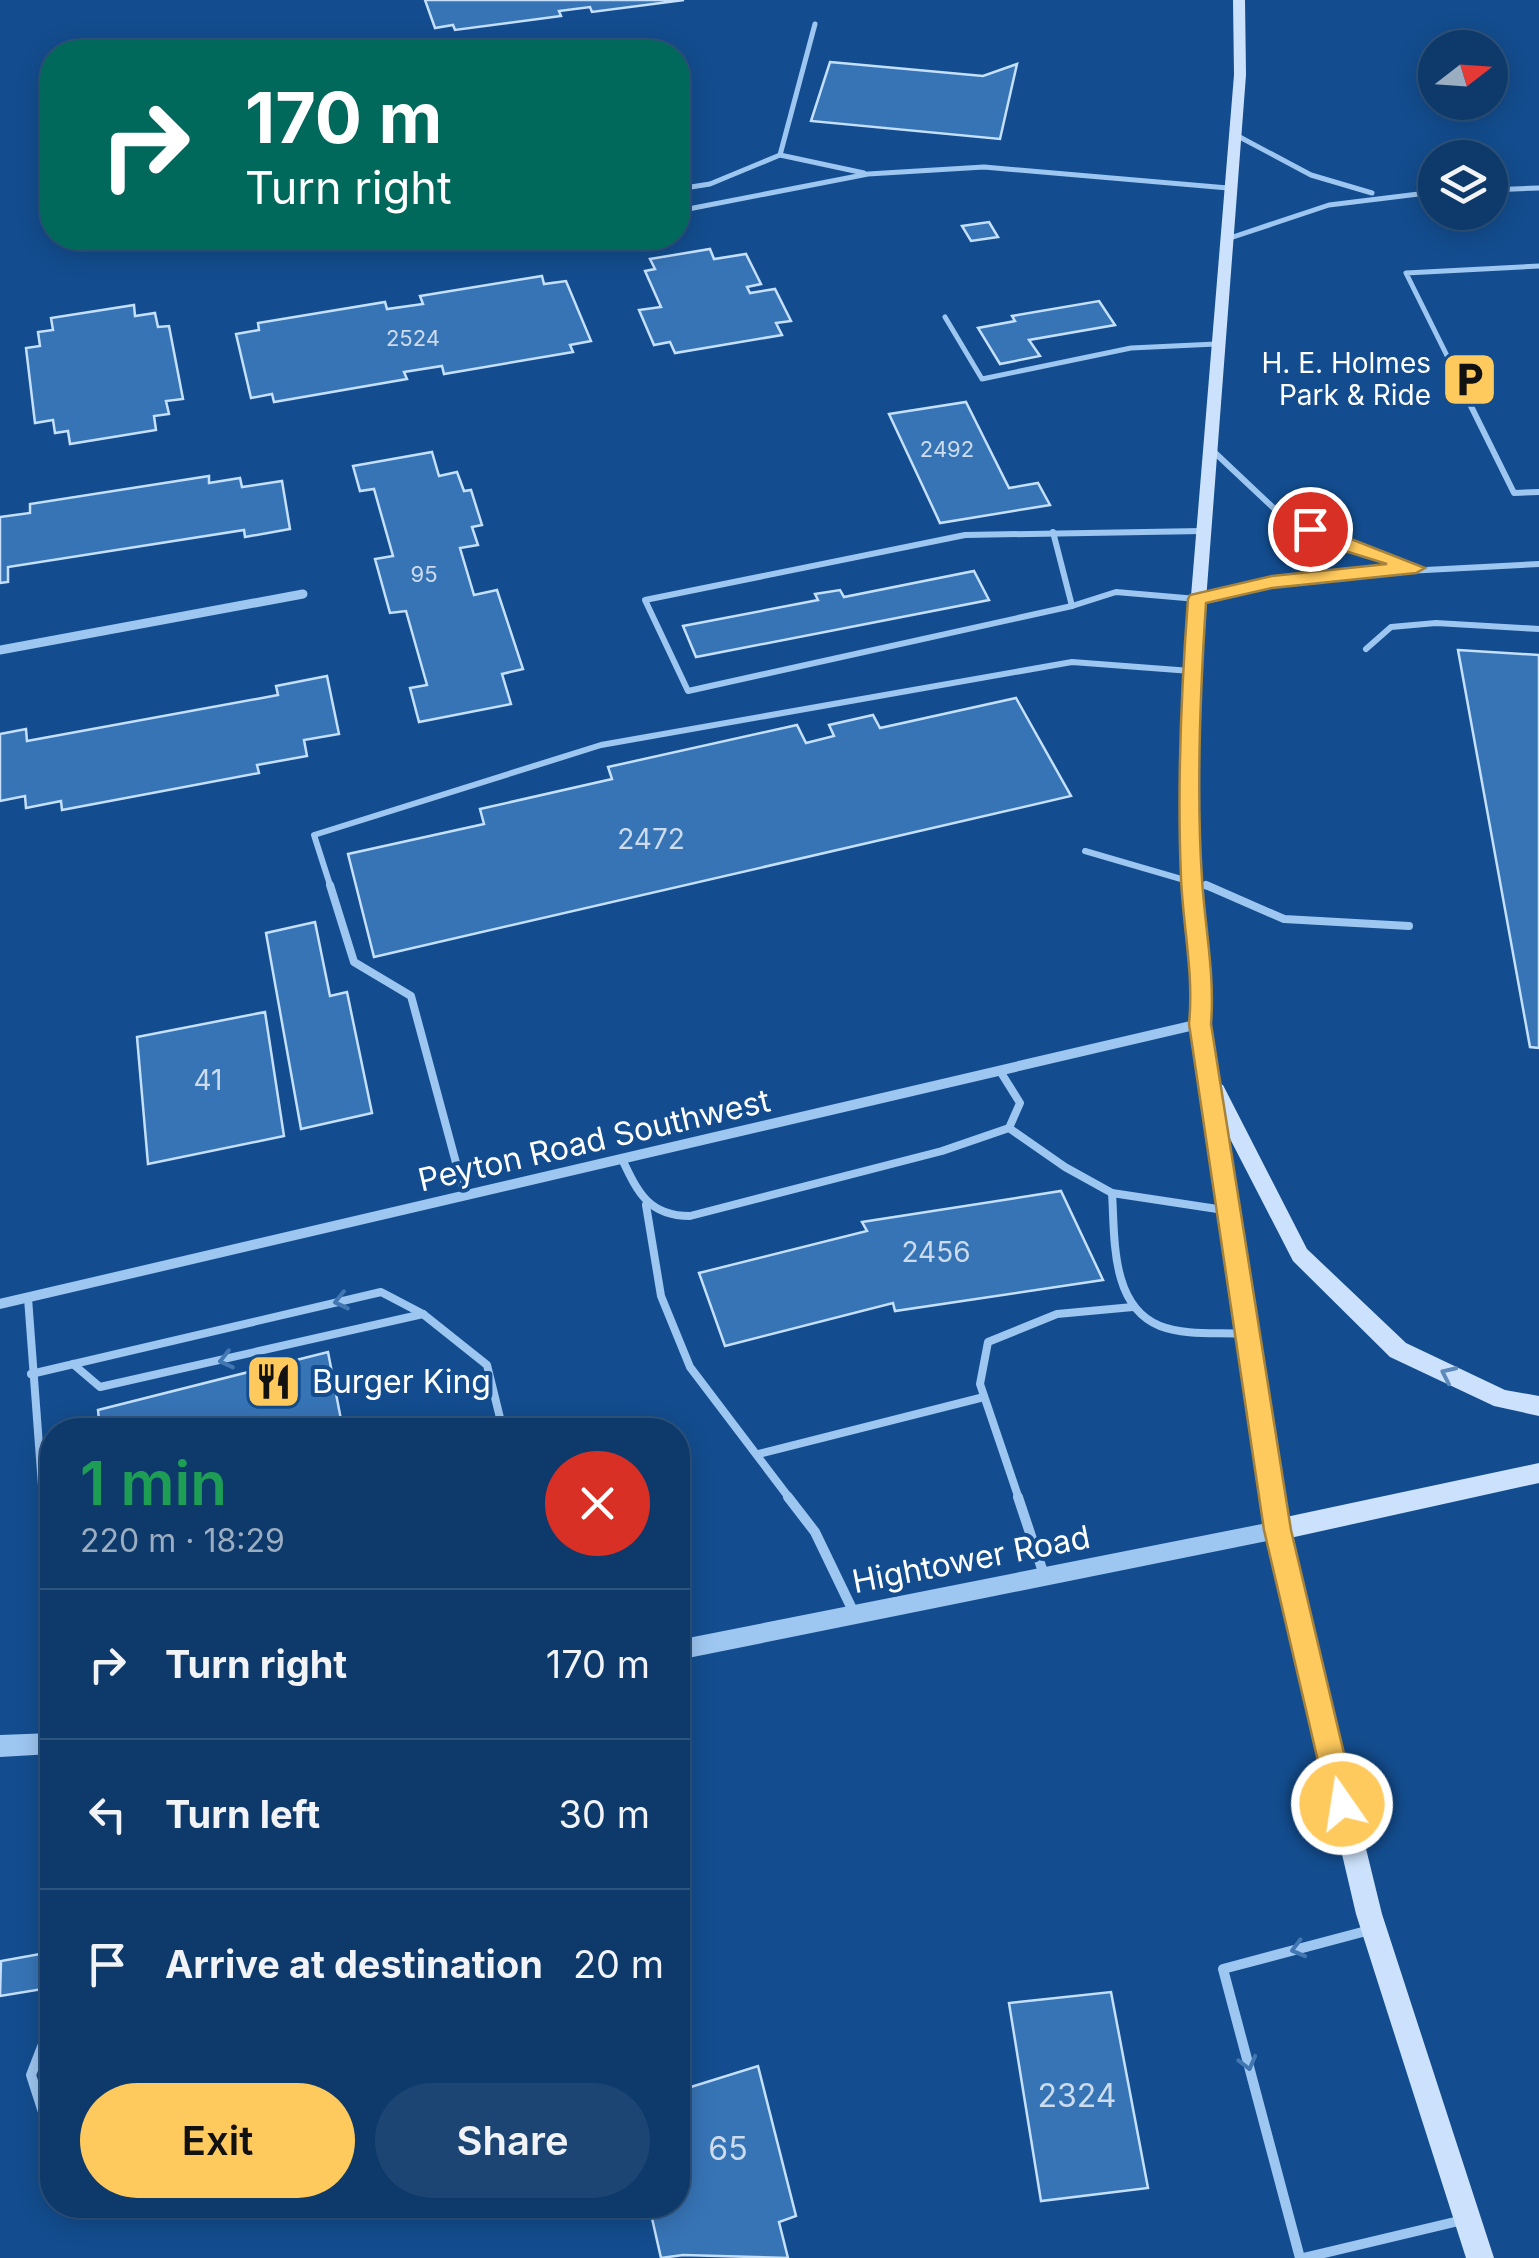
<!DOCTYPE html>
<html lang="en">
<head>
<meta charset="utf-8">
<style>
	:root { --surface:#0e3a6b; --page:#1c4573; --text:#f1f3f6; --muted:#9badc1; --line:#2e547e; --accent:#ffca5d }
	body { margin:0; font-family:Inter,sans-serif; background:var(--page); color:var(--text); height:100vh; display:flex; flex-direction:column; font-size:38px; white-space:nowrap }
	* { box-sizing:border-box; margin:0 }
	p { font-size:32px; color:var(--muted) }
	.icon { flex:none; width:55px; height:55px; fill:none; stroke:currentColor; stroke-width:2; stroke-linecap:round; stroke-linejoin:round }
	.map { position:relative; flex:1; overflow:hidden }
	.side { position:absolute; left:40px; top:1418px; width:650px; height:800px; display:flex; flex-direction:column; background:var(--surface); border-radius:40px; box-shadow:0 5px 25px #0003,0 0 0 2px var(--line) }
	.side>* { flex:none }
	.top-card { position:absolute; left:40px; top:40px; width:650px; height:210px; border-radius:40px; box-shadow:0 5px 25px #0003,0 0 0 2px var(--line); background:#00695c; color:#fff; overflow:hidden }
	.needle { width:65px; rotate:73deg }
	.tools { position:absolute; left:1418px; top:30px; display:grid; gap:20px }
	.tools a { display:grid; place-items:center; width:90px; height:90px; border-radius:50%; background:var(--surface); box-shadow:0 5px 25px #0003,0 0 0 2px var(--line); font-size:50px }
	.pin { position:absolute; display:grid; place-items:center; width:85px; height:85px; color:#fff; margin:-42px; border:5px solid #fff; border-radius:50%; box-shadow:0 2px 10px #0007 }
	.me { position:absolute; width:110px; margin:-55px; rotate:347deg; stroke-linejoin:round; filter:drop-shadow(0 0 8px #0008) }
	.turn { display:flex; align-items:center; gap:35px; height:210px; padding:0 40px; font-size:45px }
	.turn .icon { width:130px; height:130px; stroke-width:2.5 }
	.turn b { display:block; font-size:70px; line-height:85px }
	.round { display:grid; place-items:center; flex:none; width:105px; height:105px; border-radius:52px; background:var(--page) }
	.head { display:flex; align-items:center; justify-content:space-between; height:170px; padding:0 40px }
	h1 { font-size:60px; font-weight:600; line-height:75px; color:#1e9e55 }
	.action { display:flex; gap:20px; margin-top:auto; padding:20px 40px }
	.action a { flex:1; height:115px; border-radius:60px; background:var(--accent); color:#111; font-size:40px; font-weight:600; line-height:115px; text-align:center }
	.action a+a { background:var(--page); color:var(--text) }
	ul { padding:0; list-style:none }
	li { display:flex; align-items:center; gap:30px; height:150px; padding:0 40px; border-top:2px solid var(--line) }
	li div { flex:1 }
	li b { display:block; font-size:38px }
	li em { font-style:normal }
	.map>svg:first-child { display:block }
</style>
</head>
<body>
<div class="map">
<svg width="1539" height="2258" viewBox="0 0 1539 2258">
	<rect width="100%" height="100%" fill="#134d8f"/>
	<g fill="#3774b6" stroke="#c4e0fc" stroke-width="2.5">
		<polygon points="425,0 684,0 592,12 590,7 559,11 561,16 455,30 453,25 435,28"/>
		<polygon points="830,62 983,76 1017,64 1000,139 811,121"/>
		<polygon points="989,222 998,237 971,241 962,226"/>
		<polygon points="710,249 714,259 746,254 761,284 747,287 750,293 775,289 791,321 776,323 782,335 675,353 670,342 654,345 639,310 661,307 645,271 655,269 650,259"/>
		<polygon points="542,276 544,284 566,281 591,341 570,345 573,352 444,374 442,366 404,372 407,379 274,402 272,394 251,398 236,334 259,330 258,323 385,302 387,309 423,304 420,296"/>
		<polygon points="1099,301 1115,325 1029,340 1040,356 1000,364 978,328 1015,321 1012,316"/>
		<polygon points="134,305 135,316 155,313 158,327 169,326 183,399 166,401 169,414 154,416 156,430 70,444 68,431 55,433 53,420 35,423 26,348 40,346 38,332 53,330 51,318"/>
		<polygon points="966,402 1009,488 1038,483 1050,505 940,523 889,414"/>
		<polygon points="432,452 439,476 457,472 464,491 471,490 482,525 472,527 478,545 460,548 474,595 497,590 523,669 502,674 511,704 419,722 410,688 427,685 406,611 390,613 375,559 393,556 374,489 360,491 353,466"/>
		<polygon points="209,476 209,483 240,478 242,487 282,481 290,529 245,537 244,530 8,567 8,582 0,583 0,517 30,513 30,504"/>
		<polygon points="974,571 989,600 696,657 683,626 818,600 815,594 840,590 844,597"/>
		<polygon points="1458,650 1539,655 1539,1048 1530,1047"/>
		<polygon points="327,676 339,734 304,740 307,756 257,765 259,773 62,810 61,801 26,808 25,796 0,801 0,734 26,729 27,741 278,695 276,686"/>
		<polygon points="1016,698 1071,796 374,957 348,854 484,824 480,809 612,779 608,767 797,725 806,743 834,736 829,725 873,715 880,728"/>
		<polygon points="315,922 330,996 347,992 372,1113 301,1129 266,933"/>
		<polygon points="265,1012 284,1136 148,1164 137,1037"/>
		<polygon points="1061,1191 1103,1280 895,1311 893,1303 725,1346 699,1273 867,1231 862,1222"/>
		<polygon points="328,1352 343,1430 100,1430 98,1410"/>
		<polygon points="51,1952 49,1988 0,1996 1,1961"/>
		<polygon points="1111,1992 1148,2188 1041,2201 1009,2003"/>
		<polygon points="758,2066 796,2216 779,2222 788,2258 683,2255 661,2258 649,2205 678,2205 678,2091"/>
	</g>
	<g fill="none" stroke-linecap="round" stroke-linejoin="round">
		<g stroke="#9dc6f1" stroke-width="5">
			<polyline points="1234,134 1311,175 1372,193"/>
			<polyline points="780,155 815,24"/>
			<polyline points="678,189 710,184 780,155 864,173"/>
			<polyline points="1490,190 1539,188"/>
			<polyline points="678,211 868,174 984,167 1228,188"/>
			<polyline points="1227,239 1329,205 1435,192"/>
			<polyline points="945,317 982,379 1131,348 1216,344"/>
			<polyline points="1467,396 1406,273 1539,266"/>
		</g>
		<g stroke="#9dc6f1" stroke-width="6">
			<polyline points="1465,394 1514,493 1539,492"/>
			<polyline points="1212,450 1281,515 1339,543 1412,566"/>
			<polyline points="1202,531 965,535 645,600 688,691 1072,606 1116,592 1197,599 1272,582 1330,575 1539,564"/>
			<polyline points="1053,532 1072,606"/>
			<polyline points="1366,649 1391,627 1436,623 1539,629"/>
			<polyline points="1085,851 1212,888"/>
			<polyline points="331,888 314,835 601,745 1072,662 1191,671"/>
		</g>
		<g stroke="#9dc6f1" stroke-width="8">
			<polyline points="330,885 354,962 411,996 465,1196"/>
			<polyline points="1206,885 1284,919 1409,926"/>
			<polyline points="1009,1128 1065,1167 1112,1193 1224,1210"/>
			<path d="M622 1159C638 1193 649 1216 690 1216L942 1151 1009 1128 1020 1103 1000 1071"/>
			<path d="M1112 1193C1115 1237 1110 1306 1160 1326 1186 1336 1219 1332 1246 1334"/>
			<polyline points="646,1205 661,1296 690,1367 790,1499"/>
			<polyline points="28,1298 43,1499"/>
			<polyline points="73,1364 100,1387 423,1314"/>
			<polyline points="31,1374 381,1292 423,1314 487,1365 503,1430"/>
			<polyline points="759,1454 984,1397"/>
			<polyline points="1019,1499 980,1384 988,1342 1057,1314 1133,1307"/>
		</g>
		<g stroke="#9dc6f1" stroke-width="10">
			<polyline points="43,1497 52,1590"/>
			<polyline points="788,1497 815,1532 854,1613"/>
			<polyline points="1018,1497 1044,1575"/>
			<polyline points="52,2021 31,2075 52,2140"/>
			<polyline points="1300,2258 1223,1969 1370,1930"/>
			<polyline points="1303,2258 1463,2220"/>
		</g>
		<polyline stroke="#9dc6f1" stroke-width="9" points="0,650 303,594"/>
		<polyline stroke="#9dc6f1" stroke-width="10" points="0,1304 1199,1024"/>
		<g fill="#9dc6f1" fill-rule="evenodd">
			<polygon points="1277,1521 1284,1523 1287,1530 1284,1537 1277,1539 678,1660 678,1640"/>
			<polygon points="52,1733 52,1754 0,1757 0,1735"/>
		</g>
		<polygon fill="#cce2fc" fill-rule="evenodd" points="1233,0 1245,0 1246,75 1199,693 1200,879 1212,988 1210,1024 1219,1084 1223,1085 1307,1249 1406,1343 1505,1390 1539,1396 1539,1416 1494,1406 1390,1357 1293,1261 1226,1131 1286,1517 1539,1463 1539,1483 1290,1538 1382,1914 1494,2258 1466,2258 1356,1914 1266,1530 1190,1024 1194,988 1182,879 1183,693 1234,75"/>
	</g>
	<defs><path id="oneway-chevron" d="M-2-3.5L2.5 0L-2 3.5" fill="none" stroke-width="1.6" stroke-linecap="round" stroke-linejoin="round" transform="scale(2.5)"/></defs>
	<g stroke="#4377b1">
		<use href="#oneway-chevron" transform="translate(341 1301) rotate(167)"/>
		<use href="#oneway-chevron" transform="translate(226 1360) rotate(167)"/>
		<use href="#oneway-chevron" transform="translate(1298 1949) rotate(165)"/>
		<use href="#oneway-chevron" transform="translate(1248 2063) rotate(75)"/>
	</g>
	<use stroke="#5d89bb" href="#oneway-chevron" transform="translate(1448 1374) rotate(-155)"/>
	<path fill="#ffca5d" stroke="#a6833c" stroke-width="2.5" d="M1310 523 1425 568 1416 573 1272 588 1206 603C1200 694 1196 788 1202 879 1205 928 1215 975 1211 1024L1291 1530 1356 1804 1352 1814 1342 1818 1332 1814 1328 1804 1264 1530 1189 1024C1194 974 1183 927 1181 878 1177 785 1181 692 1188 599L1190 595 1272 576 1387 564 1332 547 1304 533 1301 529Z"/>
	<defs>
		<symbol id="parking-square" viewBox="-11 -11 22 22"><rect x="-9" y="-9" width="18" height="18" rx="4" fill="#ffca5d" stroke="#134d8f"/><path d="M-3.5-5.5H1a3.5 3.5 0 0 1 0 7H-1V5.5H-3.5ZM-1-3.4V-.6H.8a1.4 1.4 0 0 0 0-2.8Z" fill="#111"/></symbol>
		<symbol id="restaurant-square" viewBox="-11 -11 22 22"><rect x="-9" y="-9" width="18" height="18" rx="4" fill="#ffca5d" stroke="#134d8f"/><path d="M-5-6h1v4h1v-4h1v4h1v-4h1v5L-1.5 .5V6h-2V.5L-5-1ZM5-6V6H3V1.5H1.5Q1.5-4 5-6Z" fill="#111"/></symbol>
	</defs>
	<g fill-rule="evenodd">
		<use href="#parking-square" x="1438" y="348" width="63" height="63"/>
		<use href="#restaurant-square" x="242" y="1350" width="63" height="63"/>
	</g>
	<g text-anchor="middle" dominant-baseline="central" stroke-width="8" stroke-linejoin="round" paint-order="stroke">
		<g font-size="22" fill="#cddced">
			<text x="413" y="338">2524</text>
			<text x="947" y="449">2492</text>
			<text x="424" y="574">95</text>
		</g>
		<g font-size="28" fill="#fff" stroke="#134d8f" text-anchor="end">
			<text x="1431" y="363">H. E. Holmes<tspan x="1431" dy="32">Park &amp; Ride</tspan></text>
		</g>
		<g font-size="28" fill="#cddced">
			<text x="651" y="839">2472</text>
			<text x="208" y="1080">41</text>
			<text x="936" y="1252">2456</text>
		</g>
		<g font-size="32" fill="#fff" stroke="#134d8f">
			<text transform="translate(594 1140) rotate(-13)">Peyton Road Southwest</text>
			<text transform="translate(971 1559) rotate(-11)">Hightower Road</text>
		</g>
		<g font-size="32" fill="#fff" stroke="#134d8f" text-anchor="start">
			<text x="312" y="1381">Burger King</text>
		</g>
		<g font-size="32" fill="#cddced">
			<text x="1077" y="2095">2324</text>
			<text x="728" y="2148">65</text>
		</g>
	</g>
</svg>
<div class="tools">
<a><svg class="needle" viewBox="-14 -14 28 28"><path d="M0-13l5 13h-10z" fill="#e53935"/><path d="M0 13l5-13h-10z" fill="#9badc1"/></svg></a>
<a><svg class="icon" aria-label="layers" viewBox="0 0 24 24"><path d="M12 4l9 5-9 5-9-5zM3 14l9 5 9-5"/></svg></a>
</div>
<div class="pin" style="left:1310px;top:529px;background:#d93025"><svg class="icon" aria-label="arrive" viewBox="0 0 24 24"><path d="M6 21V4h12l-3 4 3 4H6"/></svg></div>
<svg class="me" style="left:1342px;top:1804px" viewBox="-20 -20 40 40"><circle r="17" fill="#ffca5d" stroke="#fff" stroke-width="3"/><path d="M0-11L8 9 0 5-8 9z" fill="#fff"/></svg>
<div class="top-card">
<div class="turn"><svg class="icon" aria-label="right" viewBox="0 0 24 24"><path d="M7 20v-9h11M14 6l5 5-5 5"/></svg><div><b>170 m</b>Turn right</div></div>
</div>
<section class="side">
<div class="head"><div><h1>1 min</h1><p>220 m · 18:29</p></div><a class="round" style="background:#d93025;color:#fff"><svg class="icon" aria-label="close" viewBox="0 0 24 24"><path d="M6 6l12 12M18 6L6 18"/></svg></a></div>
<ul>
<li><svg class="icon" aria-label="right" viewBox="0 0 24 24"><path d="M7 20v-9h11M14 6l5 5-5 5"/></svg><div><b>Turn right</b></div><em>170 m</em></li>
<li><svg class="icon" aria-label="left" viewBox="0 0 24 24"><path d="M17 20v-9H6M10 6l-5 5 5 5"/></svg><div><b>Turn left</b></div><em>30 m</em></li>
<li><svg class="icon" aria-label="arrive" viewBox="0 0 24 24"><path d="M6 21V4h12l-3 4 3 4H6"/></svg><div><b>Arrive at destination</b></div><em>20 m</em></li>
</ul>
<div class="action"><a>Exit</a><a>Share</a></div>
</section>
</div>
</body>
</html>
